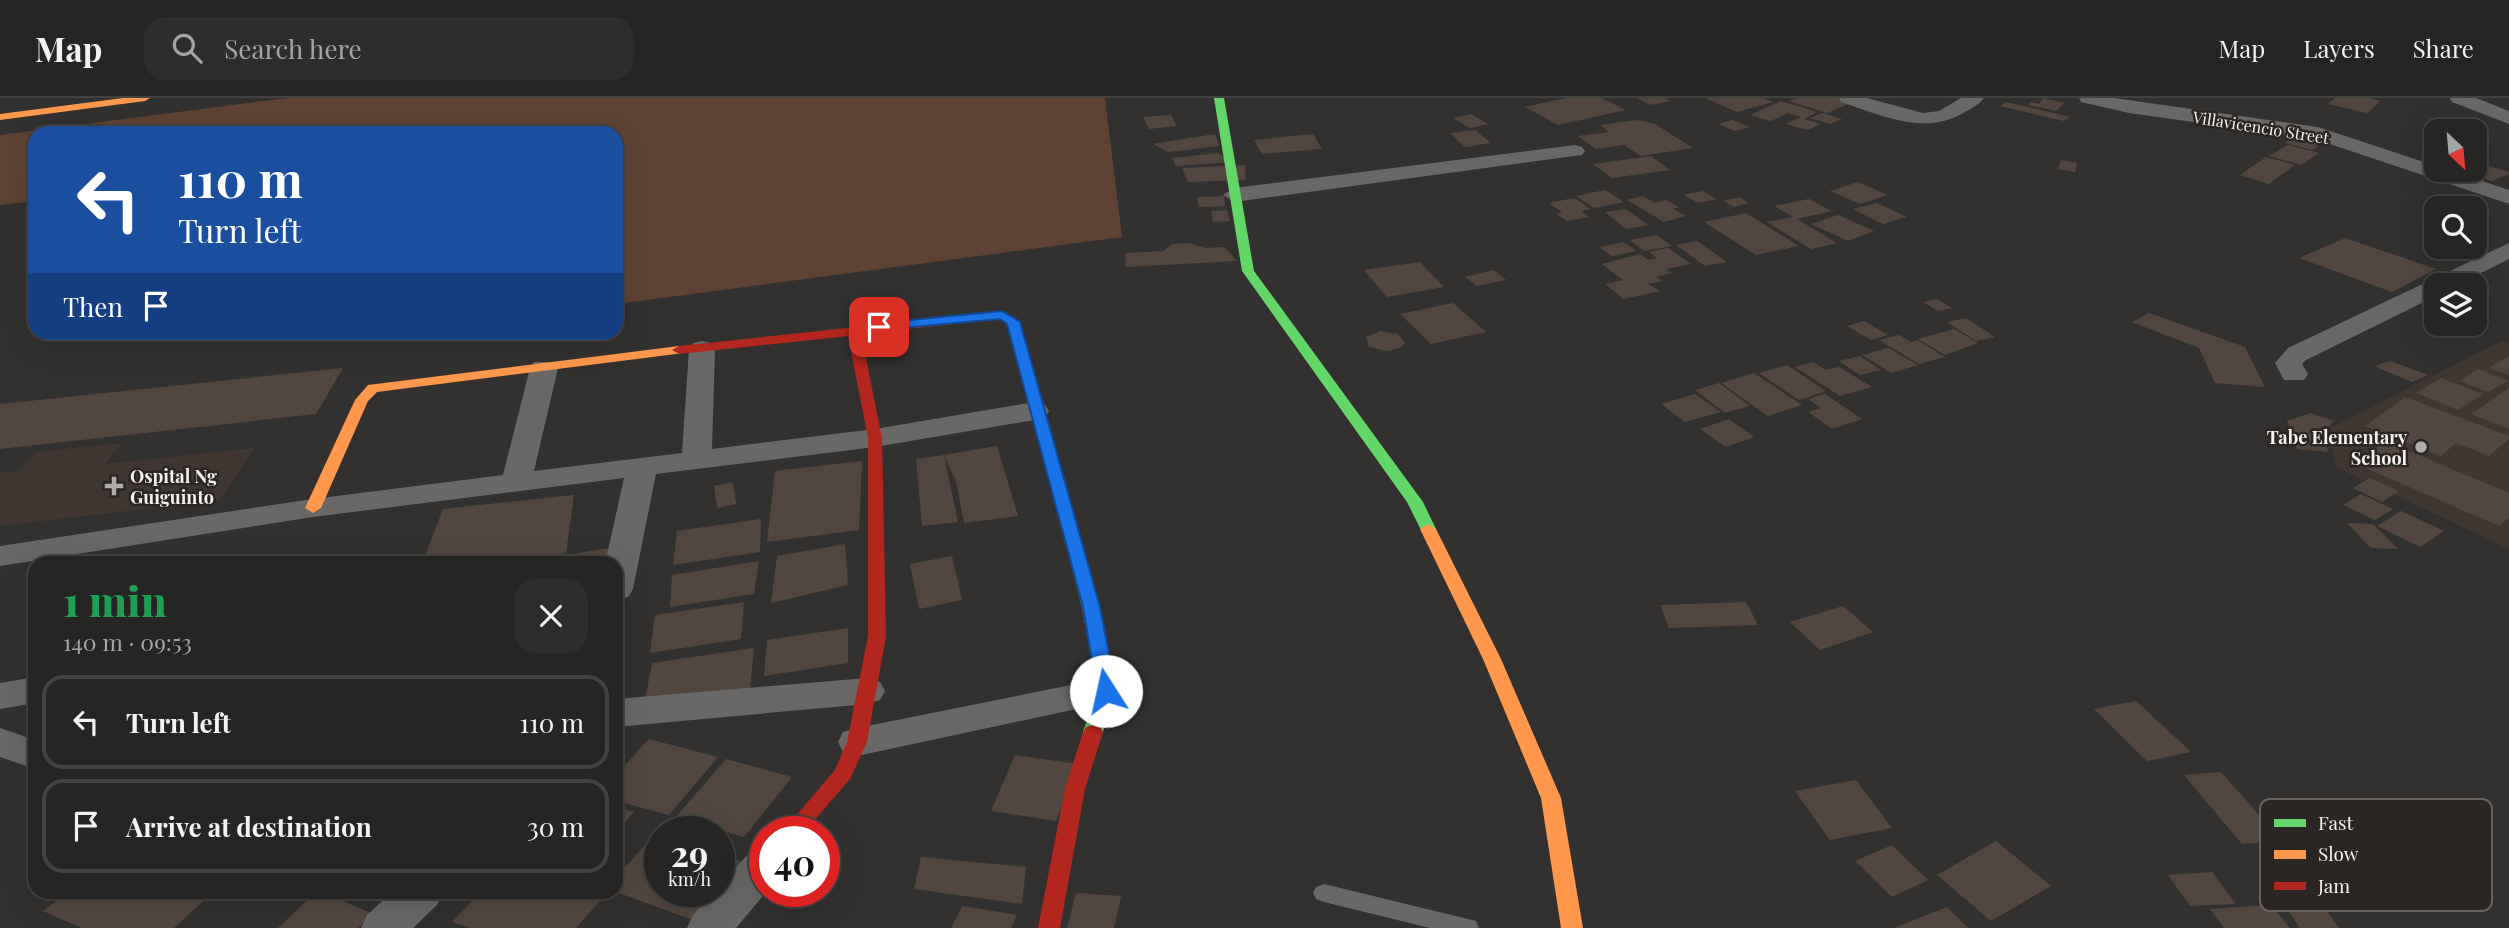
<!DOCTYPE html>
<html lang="en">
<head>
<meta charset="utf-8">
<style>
	:root { --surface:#262523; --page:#2e2d2b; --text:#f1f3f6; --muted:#a4a5a6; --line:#424241 }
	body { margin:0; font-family:"Playfair Display",serif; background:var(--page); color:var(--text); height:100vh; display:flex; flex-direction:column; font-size:26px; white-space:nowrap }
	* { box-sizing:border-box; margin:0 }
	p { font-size:23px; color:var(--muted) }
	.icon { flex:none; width:38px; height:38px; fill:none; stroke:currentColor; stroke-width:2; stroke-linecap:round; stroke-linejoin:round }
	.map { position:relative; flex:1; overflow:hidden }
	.drawer { position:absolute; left:28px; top:458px; width:595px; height:343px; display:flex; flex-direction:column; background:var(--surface); border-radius:21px; box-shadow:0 7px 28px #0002,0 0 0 2px var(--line) }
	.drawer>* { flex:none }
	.hud { position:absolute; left:28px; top:28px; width:595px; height:214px; border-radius:21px; box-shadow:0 7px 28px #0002,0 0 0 2px var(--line); background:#1a4fa0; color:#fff; overflow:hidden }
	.needle { width:46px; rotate:154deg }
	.buttons { position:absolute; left:2424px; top:21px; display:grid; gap:14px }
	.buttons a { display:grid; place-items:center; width:63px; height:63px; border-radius:14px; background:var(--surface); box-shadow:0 7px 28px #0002,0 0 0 2px var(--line); font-size:35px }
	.speed { position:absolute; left:644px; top:718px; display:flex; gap:14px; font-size:35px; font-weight:700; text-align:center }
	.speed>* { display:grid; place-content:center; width:91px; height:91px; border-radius:50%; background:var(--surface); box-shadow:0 7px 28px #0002,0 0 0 2px var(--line); line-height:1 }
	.speed small { font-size:18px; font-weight:400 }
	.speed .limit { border:10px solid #d22; background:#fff; color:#111 }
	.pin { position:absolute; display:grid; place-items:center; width:60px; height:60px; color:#fff; margin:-30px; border-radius:14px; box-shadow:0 4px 10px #0006 }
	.me { position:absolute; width:77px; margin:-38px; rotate:350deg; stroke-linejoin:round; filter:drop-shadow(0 0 5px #0008) }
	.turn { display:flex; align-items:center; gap:24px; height:147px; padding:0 35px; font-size:32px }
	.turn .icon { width:91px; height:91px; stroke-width:2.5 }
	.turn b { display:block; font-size:49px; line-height:60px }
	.then { display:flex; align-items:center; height:66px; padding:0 35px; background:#0003; gap:14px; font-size:26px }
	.round { display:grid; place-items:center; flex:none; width:74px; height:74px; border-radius:21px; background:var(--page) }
	.head { display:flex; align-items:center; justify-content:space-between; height:119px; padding:0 35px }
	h1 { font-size:42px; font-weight:800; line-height:52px; color:#1e9e55 }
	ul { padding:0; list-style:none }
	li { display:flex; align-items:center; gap:21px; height:94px; margin:0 14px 10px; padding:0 21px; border:4px solid var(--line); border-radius:21px }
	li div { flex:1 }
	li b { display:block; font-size:26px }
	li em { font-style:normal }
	header { display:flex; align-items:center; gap:42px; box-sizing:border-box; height:98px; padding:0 35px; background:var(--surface); border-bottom:2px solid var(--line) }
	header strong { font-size:33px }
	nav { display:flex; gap:38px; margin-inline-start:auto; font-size:24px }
	.search { width:490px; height:63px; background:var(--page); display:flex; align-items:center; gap:18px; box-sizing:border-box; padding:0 24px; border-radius:21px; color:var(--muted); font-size:26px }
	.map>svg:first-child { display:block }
</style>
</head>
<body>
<header>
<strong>Map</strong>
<div class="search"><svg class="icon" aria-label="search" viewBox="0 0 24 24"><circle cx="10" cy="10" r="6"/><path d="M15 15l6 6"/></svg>Search here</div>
<nav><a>Map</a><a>Layers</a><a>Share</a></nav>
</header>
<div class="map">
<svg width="2509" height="830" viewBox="0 0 2509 830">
	<rect width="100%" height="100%" fill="#33312f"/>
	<g fill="#413732">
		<polygon points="2503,242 2509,245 2509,451 2336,369 2330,330"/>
		<polygon points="122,345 105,366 254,350 220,402 0,428 0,375 19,373 36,354"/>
	</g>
	<polygon fill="#5f4234" points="288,0 1105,0 1122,139 616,206 616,35 35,35 35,103 0,107 0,37"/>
	<g fill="#524740">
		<polygon points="1566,0 1601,0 1626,12 1558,27 1525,9"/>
		<polygon points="1637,0 1665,0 1670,3 1650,7"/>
		<polygon points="1705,0 1763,0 1773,4 1737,14"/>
		<polygon points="1797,0 1840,0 1853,4 1827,15 1789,3"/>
		<polygon points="2043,0 2064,5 2057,13 2028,7 2031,4 2039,6"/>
		<polygon points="2335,0 2369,0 2381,3 2367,15 2328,6"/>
		<polygon points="1781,3 1817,14 1804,21 1821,26 1808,32 1786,26 1801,19 1788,15 1771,23 1750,17"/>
		<polygon points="2006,4 2070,19 2064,23 2000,8"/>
		<polygon points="1822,15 1842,21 1830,26 1810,20"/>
		<polygon points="1471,16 1488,26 1470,30 1453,20"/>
		<polygon points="1171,17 1177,28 1149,31 1143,19"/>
		<polygon points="1638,22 1655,26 1693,50 1641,58 1624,47 1596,51 1578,38 1609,34 1600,27"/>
		<polygon points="1732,22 1750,29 1735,33 1718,26"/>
		<polygon points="1475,32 1491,45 1465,49 1450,35"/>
		<polygon points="1215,36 1219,48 1168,54 1153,46"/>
		<polygon points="1313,36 1322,51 1262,56 1254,42"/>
		<polygon points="2298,36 2325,43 2312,52 2285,45"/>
		<polygon points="2288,47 2319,55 2301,67 2269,58"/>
		<polygon points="1218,55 1231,64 1176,68 1172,60"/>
		<polygon points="1651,58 1670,72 1612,80 1593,66"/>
		<polygon points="2266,59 2295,67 2269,86 2240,77"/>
		<polygon points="2061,62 2077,65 2075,74 2058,71"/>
		<polygon points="2474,64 2509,74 2509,76 2492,83 2457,72 2474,72"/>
		<polygon points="1245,67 1246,82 1188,84 1182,70"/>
		<polygon points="1858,84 1888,97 1860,106 1830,93"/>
		<polygon points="1605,92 1624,104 1594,110 1576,98"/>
		<polygon points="1703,93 1717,101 1698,105 1684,97"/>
		<polygon points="1224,98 1225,108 1199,109 1197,99"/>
		<polygon points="1643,98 1655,105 1666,102 1679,109 1673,111 1686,118 1664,124 1627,102"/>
		<polygon points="1739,99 1749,105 1734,109 1723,103"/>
		<polygon points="1574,100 1591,111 1581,113 1589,119 1567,123 1556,116 1562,114 1549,105"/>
		<polygon points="1809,101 1832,113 1797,121 1837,145 1811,151 1767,124 1793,119 1774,108"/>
		<polygon points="1877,105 1907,119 1883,126 1853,111"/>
		<polygon points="1626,111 1648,127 1626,131 1605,114"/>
		<polygon points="1227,112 1230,123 1213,124 1211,113"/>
		<polygon points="1746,115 1799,148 1756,157 1704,124"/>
		<polygon points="1838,117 1874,133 1848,143 1811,126"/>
		<polygon points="1657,137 1672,148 1644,153 1630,142"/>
		<polygon points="2345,140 2436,171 2392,194 2299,160"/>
		<polygon points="1697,143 1727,164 1705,168 1676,147"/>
		<polygon points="1623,144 1637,153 1612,158 1599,149"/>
		<polygon points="1189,145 1206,150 1224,149 1237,163 1126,169 1125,155 1163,153 1172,146"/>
		<polygon points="1668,150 1691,166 1666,171 1672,175 1656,179 1663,183 1648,186 1660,193 1624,201 1605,186 1623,182 1602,166 1640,156 1648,162 1657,160 1649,154"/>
		<polygon points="1420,164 1444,189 1387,199 1364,172"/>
		<polygon points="1494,172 1506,182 1477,188 1465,179"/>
		<polygon points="1937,201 1952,210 1938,213 1923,204"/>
		<polygon points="1453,205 1486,234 1431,246 1400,216"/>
		<polygon points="2149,215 2245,249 2265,289 2215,285 2199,250 2132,224"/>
		<polygon points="1966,220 1995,239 1976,243 1947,224"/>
		<polygon points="1864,223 1888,237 1871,242 1847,228"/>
		<polygon points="1954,231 1978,245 1945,257 1918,241"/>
		<polygon points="1380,233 1398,236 1405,245 1399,250 1387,253 1369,249 1366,239"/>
		<polygon points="1899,237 1911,244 1917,242 1945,259 1919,266 1879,242"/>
		<polygon points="1888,250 1918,267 1891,275 1862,257"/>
		<polygon points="1860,258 1881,272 1860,277 1839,263"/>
		<polygon points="2509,258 2509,277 2489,270"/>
		<polygon points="2390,263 2428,277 2412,284 2374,268"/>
		<polygon points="1813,264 1826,272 1839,269 1872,289 1840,298 1795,269"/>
		<polygon points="1787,267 1826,293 1799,302 1759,275"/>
		<polygon points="343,270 316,316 0,351 0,306"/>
		<polygon points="2478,271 2508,283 2488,294 2460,283"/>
		<polygon points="1754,275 1802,307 1768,318 1721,285"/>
		<polygon points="2441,280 2483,296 2458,312 2416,295"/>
		<polygon points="1719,285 1750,308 1725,315 1695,292"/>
		<polygon points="2509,290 2509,331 2471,316"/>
		<polygon points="1695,296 1721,314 1685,324 1661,306"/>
		<polygon points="1825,296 1862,321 1832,331 1808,314 1821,310 1808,301"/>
		<polygon points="2405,299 2509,338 2509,341 2489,358 2456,345 2441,358 2365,328"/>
		<polygon points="2310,315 2334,323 2324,335 2328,354 2297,351 2287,323"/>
		<polygon points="1729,321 1754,339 1726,349 1700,331"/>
		<polygon points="2385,343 2509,395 2509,420 2499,428 2352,364"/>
		<polygon points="997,348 1018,418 964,425 956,383 944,357"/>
		<polygon points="944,357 958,424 922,428 916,361"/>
		<polygon points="862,363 859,432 767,444 775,373"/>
		<polygon points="2370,380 2399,393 2382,404 2353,390"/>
		<polygon points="733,384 736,406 717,410 714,388"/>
		<polygon points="2361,396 2393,411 2375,422 2343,407"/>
		<polygon points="574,397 566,455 500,466 422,466 443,411"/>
		<polygon points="2401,413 2444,433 2420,449 2377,428"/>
		<polygon points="761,421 760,454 673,467 677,433"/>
		<polygon points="2347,425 2373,426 2398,451 2371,450"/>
		<polygon points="845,446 848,487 771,505 777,458"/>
		<polygon points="610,450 606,466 527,466 528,463"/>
		<polygon points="952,458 962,502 919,511 910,466"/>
		<polygon points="759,463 754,496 670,509 672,477"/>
		<polygon points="744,504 741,541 650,555 655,517"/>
		<polygon points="1746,504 1758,527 1669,530 1660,507"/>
		<polygon points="1843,508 1873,534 1820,552 1790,524"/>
		<polygon points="848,530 848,565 764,578 767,542"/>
		<polygon points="754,550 750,591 644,607 652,565"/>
		<polygon points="2136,603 2191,654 2147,663 2094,611"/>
		<polygon points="649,641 718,659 669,717 616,703 616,677"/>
		<polygon points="1015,657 1078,666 1056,723 991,713"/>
		<polygon points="726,661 792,679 744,739 676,719"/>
		<polygon points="2221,674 2282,743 2242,746 2184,677"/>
		<polygon points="1856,682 1892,730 1830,742 1795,693"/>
		<polygon points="616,709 634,714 616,734"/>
		<polygon points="656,735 660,736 660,793 719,793 719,756 751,767 701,825 616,794 616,779"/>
		<polygon points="1996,743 2051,788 1991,823 1937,777"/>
		<polygon points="1892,747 1928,782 1892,799 1855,763"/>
		<polygon points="921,759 1026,769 1022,806 914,791"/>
		<polygon points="2212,774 2236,806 2190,808 2168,777"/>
		<polygon points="69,794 213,794 174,830 82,830 43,813"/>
		<polygon points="316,794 323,794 373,816 358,830 278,830"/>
		<polygon points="481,794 602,794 606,796 576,830 471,830 452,824"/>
		<polygon points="1076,795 1121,798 1114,830 1067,830"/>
		<polygon points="2279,798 2317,799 2339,830 2300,830"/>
		<polygon points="2271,807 2290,830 2224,830 2210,811"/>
		<polygon points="962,808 1017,817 1011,830 951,830"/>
		<polygon points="1947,809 1968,830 1894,830"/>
	</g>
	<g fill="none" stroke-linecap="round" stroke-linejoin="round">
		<polygon fill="#696866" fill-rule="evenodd" points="1324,786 1468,821 1476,823 1479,830 1430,830 1324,804 1316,801 1313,795 1316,789"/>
		<g fill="#696866" fill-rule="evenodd">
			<path d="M1839 0H1867L1923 15 1939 13 1961 0H1984C1980 6 1973 9 1967 13 1926 39 1883 18 1841 4Z"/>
			<polygon points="2079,0 2114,0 2318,29 2436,68 2436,72 2449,72 2509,92 2509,106 2315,41 2129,15 2081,4"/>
			<polygon points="2450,0 2476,0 2509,13 2509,26 2452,4"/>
			<polygon points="1575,47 1582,49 1585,53 1582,57 1234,104 1223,97 1234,90"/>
			<polygon points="2509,145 2509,161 2457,187 2436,187 2436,198 2306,262 2302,266 2308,276 2304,282 2284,282 2275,265 2288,250"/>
			<polygon points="702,243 711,245 715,251 712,351 875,331 1035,304 1045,307 1049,313 1045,319 1035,322 875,349 656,376 633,491 628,499 616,502 616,466 605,466 624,380 313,419 0,468 0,448 313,401 503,377 530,270 534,264 554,264 558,270 534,373 682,355 689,251 693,245"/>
			<polygon points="35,579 35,605 0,611 0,585"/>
			<polygon points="867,580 880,584 885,593 880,602 867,606 616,629 616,601"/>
			<polygon points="1106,580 1119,584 1124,593 1119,602 857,658 843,654 838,644 843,634 857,630"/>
			<polygon points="0,630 35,642 35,671 0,659"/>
			<polygon points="765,749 765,793 767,793 736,830 687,830 693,817 715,793 719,793 719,788 750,754"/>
			<polygon points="392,794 443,794 437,807 413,830 361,830 367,817"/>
		</g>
		<g fill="#63d668" fill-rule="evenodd">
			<polygon points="1214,0 1224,0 1254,173 1423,404 1436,431 1434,434 1422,434 1407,404 1242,173"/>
			<polygon points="1038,310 1045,314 1100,509 1115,593 1103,634 1100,639 1093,641 1086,639 1083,634 1097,593 1082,509 1031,314"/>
		</g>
		<g fill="#ff974d" fill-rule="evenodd">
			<polygon points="123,0 150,0 145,3 0,22 0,16"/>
			<polygon points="679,248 686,252 684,255 377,294 368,303 321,410 313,415 305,410 355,302 368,287"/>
			<polygon points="1428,426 1436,431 1501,561 1561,700 1583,830 1561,830 1541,700 1483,561 1420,431"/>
		</g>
		<g fill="#b3261e" fill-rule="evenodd">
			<polygon points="1002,213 1019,224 1045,314 1043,317 1033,317 1031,314 1007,226 1000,221 861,236 882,340 886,538 867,644 850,681 805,733 783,733 835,672 847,644 868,538 868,340 848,238 679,256 672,252 679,248 847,230 853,227 858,229"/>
			<polygon points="1093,627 1100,629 1103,634 1085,691 1060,830 1038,830 1065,691 1083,634 1086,629"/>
		</g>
	</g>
	<polygon fill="#1a73e8" stroke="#114b97" stroke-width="2" points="1002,213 1020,224 1100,509 1116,593 1106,600 1097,593 1083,509 1007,226 1000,221 879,232 872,229 879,225"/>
	<g fill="#b0aeac" stroke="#2b2623" stroke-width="2.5">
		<circle cx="2421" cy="349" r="7"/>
		<path d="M110.5 377.5h7v7h7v7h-7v7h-7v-7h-7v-7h7z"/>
	</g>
	<g text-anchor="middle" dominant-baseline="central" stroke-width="5" stroke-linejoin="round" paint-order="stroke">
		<g font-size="16" fill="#f4f1ef" stroke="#2b2623">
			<text transform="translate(2261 29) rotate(9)">Villavicencio Street</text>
		</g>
		<g font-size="18" font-weight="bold" fill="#f4f1ef" stroke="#2b2623" text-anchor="end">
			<text x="2407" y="339">Tabe Elementary<tspan x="2407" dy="21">School</tspan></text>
			<text x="130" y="378" text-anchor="start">Ospital Ng<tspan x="130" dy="21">Guiguinto</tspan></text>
		</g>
	</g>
	<rect x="2260" y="701" width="232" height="112" rx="10" fill="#2b2623" stroke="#676360" stroke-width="2"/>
	<rect x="2274" y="721" width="32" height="8" fill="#63d668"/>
	<rect x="2274" y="752" width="32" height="9" fill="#ff974d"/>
	<rect x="2274" y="784" width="32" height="8" fill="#b3261e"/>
	<g font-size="19" fill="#f4f1ef">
		<text x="2318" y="732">Fast</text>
		<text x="2318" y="763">Slow</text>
		<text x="2318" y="795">Jam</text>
	</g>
</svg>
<div class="buttons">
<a><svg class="needle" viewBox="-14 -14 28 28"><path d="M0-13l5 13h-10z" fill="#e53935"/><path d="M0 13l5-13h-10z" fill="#a4a5a6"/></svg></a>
<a><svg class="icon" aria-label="search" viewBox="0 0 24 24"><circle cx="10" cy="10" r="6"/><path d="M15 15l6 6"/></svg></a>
<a><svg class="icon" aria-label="layers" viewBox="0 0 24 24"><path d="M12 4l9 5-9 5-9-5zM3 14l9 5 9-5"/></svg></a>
</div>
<div class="speed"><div>29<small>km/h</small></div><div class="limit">40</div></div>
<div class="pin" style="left:879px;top:229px;background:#d93025"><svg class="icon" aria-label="arrive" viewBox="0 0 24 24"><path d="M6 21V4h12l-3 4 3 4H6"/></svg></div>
<svg class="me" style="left:1106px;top:593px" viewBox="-20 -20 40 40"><circle r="19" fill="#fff"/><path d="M0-13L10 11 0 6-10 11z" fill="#1a73e8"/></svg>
<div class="hud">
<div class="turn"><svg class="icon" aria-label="left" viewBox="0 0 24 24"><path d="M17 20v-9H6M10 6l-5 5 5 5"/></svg><div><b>110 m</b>Turn left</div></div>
<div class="then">Then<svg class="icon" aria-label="arrive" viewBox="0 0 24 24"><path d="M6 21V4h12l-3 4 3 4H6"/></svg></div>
</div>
<section class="drawer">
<div class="head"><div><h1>1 min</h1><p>140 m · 09:53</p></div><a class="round"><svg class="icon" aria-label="close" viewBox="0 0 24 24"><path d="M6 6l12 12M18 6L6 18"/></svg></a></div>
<ul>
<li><svg class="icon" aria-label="left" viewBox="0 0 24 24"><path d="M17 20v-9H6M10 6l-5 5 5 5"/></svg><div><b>Turn left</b></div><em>110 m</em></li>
<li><svg class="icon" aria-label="arrive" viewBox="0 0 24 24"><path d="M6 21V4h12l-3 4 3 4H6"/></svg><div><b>Arrive at destination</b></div><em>30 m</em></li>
</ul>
</section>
</div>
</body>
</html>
